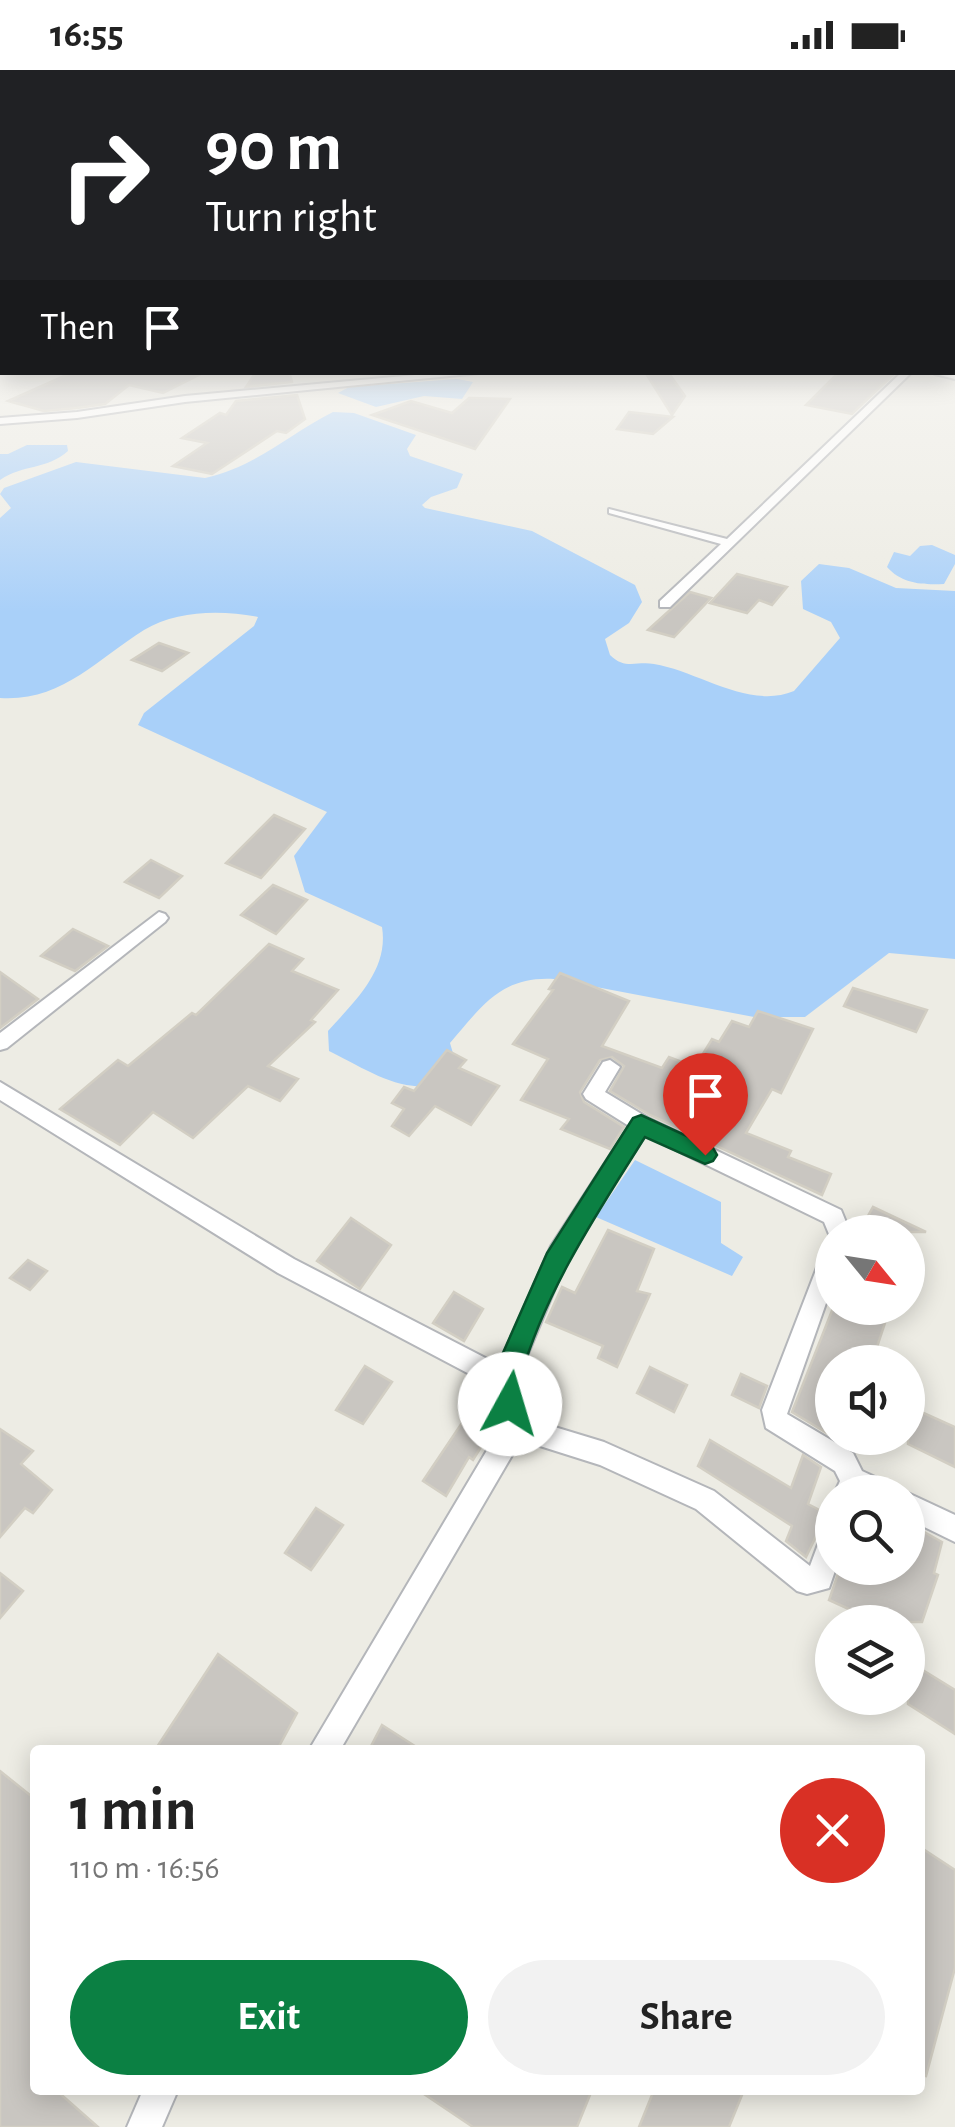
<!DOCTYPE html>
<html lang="en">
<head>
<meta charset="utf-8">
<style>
	:root { --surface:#fff; --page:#f2f2f2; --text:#222; --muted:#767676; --accent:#0b8043 }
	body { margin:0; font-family:"Alegreya Sans",sans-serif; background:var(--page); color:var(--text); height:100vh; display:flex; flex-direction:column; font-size:38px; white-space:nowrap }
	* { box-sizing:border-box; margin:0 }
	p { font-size:32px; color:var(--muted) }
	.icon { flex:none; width:55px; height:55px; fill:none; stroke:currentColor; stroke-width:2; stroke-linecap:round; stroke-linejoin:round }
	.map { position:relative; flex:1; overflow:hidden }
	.sheet { position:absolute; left:30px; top:1675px; width:895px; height:350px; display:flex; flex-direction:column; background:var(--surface); border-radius:10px; box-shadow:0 5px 25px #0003 }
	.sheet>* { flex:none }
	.banner { position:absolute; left:0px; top:0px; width:955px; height:305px; box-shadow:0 5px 25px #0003; background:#202124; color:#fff; overflow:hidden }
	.needle { width:65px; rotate:120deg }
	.buttons { position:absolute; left:815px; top:1145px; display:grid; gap:20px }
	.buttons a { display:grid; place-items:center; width:110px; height:110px; border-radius:50%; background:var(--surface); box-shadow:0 5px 25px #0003; font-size:50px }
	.pin { position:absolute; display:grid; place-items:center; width:85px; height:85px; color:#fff; margin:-102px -42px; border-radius:50% 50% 50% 0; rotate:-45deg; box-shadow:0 0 10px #0007 }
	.pin .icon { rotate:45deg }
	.me { position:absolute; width:110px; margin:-55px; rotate:6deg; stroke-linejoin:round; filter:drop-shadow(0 0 8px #0008) }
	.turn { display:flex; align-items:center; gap:35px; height:210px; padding:0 40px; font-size:45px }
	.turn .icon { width:130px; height:130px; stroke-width:2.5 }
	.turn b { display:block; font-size:70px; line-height:85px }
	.then { display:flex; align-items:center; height:95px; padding:0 40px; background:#0003; gap:20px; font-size:38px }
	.round { display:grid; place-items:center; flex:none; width:105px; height:105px; border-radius:52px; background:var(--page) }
	.head { display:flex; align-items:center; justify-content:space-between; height:170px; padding:0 40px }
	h1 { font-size:60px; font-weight:700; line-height:75px }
	.primary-button { display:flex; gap:20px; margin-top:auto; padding:20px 40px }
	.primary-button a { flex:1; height:115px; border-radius:60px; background:var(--accent); color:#fff; font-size:40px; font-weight:700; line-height:115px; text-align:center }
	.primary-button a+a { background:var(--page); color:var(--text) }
	.status { display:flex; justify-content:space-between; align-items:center; height:70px; padding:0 50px; background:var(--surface); direction:ltr }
	.status svg { height:28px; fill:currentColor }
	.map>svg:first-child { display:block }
</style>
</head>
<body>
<div class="status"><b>16:55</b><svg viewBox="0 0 49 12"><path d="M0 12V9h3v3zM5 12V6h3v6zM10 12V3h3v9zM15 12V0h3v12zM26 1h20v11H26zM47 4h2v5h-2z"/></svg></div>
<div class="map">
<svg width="955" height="2057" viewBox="0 0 955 2057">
	<rect width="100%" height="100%" fill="#edece4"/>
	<g fill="#a9d0f9">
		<polygon points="457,309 473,312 462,329 424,326 376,337 338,323 349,317"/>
		<path d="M333 342 354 343 416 365 407 379 410 386 463 404 457 418 431 427 422 435 425 438 532 461 635 515 642 532 629 553 605 569 610 585C625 600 636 591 654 594 698 601 749 640 794 621L840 568 831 552 803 539 801 511 819 494 849 498 896 518 955 521V889L889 883 805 947H754L554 909C501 906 482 936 450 973L461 1011C405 1027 379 1006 329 981L328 961C355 931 389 900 382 857L305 822 294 786 327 742 138 655 144 643 254 556 258 547C222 540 177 540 144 560 96 590 61 632 0 628V448L11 438 0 424 4 418 76 392 205 408C258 396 287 365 333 342Z"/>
		<path d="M27 375H67L68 381C47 400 23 394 0 410V384H8Z"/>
		<path d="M932 475 955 485V494L944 514C923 515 902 514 887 497L894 482 910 486 920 476Z"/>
		<polygon points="635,1090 721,1132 721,1173 743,1187 732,1206 596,1147"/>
	</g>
	<g fill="#c9c6c1" stroke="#d2cec3" stroke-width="2.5">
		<polygon points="73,302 109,305 205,302 163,323 129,315 105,334 77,338 44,341 8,331"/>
		<polygon points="256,302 289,302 292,312 246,317"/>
		<polygon points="645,302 668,302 685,326 672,345"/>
		<polygon points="839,302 896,302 852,344 806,335"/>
		<polygon points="297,325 305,349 286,363 277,361 212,404 173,396 207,373 182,368 220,343 226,345 236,331"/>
		<polygon points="469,328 510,329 475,379 372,345 411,331 452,343"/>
		<polygon points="629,342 673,347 653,364 617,359"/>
		<polygon points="737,504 787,517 772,535 759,530 747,543 710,533"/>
		<polygon points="690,522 711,528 674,567 648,560"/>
		<polygon points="159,573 188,583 162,601 132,590"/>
		<polygon points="274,745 305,759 261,808 226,793"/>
		<polygon points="151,790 182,806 159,828 125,812"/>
		<polygon points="273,815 307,830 276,864 241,845"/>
		<polygon points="73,859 108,876 75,901 41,886"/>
		<polygon points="269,874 303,889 292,901 338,920 311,950 315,952 268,996 298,1009 280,1031 248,1016 193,1068 153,1042 120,1075 60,1039 118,990 128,996 192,943 196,945"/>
		<polygon points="0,902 38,929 0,958"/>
		<polygon points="560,903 629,931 602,976 662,998 669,987 695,997 712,969 719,972 732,951 749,957 758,941 813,959 781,1023 772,1019 746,1063 791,1081 788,1087 831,1104 822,1125 650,1045 610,1021 624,996 612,987 600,990 580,1022 584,1032 624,1057 610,1079 561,1059 569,1049 521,1030 548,989 513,974 553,920 549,919"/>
		<polygon points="853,918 927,940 916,962 844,936"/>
		<polygon points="447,980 466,990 459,998 499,1016 471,1055 435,1036 409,1066 392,1056 404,1039 392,1033 404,1017 414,1021"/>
		<polygon points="873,1137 926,1162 879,1162 863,1155"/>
		<polygon points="351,1148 391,1175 360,1219 317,1191"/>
		<polygon points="608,1160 654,1179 637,1221 650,1224 617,1297 598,1288 603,1276 546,1252 562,1217 575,1223"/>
		<polygon points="28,1190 47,1201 30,1220 10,1208"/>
		<polygon points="454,1222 483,1239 464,1271 433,1253"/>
		<polygon points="833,1238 890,1238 872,1292 832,1292 832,1366 792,1342"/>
		<polygon points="365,1296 392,1312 363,1354 336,1340"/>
		<polygon points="650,1297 687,1315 674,1342 637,1323"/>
		<polygon points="741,1304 767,1316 759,1338 732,1325"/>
		<polygon points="482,1323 492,1328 494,1337 481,1362 488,1366 473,1390 469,1387 446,1426 423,1411"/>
		<polygon points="908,1336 955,1357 955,1397 908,1374"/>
		<polygon points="0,1359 33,1381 21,1394 52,1420 33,1443 25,1438 0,1467"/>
		<polygon points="710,1370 791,1418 803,1385 821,1397 808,1434 827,1444 806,1487 786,1471 792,1456 698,1396"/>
		<polygon points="316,1438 343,1455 311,1500 285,1483"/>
		<polygon points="908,1453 942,1472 934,1503 938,1505 922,1552 877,1552 829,1530 840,1498 908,1498"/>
		<polygon points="0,1503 23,1521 0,1548"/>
		<polygon points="218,1584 297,1643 277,1680 155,1680"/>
		<polygon points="908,1591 955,1620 955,1664 908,1634"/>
		<polygon points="382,1655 421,1680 369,1680"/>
		<polygon points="0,1701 35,1729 35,2020 56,2020 98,2057 0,2057"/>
		<polygon points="920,1777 955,1800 955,1898 926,2006 920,2005"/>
		<polygon points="418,2020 592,2020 577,2057 473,2057"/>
		<polygon points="654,2020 744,2020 729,2057 639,2057"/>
	</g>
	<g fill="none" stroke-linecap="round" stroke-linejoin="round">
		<defs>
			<g id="street">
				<rect x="952" y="260" width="3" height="6"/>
				<polygon points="2,271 2,277 0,278 0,272"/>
				<polygon points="448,302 490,302 185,332 77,348 0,354 0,348 77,342 185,326"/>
				<polygon points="902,302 912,302 670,537 660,537 660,531 721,474 609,443 609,439 727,469"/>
				<polygon points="934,302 955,303 955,309 935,304"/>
				<polygon points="159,842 165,844 168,848 165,852 7,978 0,980 0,963"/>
				<polygon points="610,990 620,997 605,1022 648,1048 841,1140 850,1162 832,1162 831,1169 824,1152 645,1065 568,1187 517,1310 525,1348 604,1372 714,1421 810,1496 823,1461 832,1457 832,1498 836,1498 829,1518 807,1524 797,1521 696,1439 600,1395 521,1370 340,1680 309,1680 502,1355 494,1317 278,1203 0,1030 0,1012 294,1189 499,1295 551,1176 629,1056 586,1029 583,1024 603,992"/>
				<polygon points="832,1177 832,1216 787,1344 853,1383 862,1401 888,1413 892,1422 835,1422 840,1411 835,1401 766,1358 762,1340 821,1187 824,1180"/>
				<polygon points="908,1423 955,1445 955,1472 908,1449"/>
				<polygon points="143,2020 178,2020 162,2057 127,2057"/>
			</g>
		</defs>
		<use href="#street" stroke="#b4b6ba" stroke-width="4"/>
		<use href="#street" fill="#fff" fill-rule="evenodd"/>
	</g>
	<linearGradient id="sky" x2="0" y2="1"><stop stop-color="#8fbfef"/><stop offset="0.47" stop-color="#f7f6f3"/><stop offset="1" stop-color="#f7f6f3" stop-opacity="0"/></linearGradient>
	<rect width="955" height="543" fill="url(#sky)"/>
	<path fill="#0b8043" stroke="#07532c" stroke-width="2.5" d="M641 1045 713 1078 717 1085 713 1091 705 1094 645 1067C598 1142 546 1219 521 1306 517 1319 526 1330 520 1343L510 1347 500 1343 491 1310 547 1183 633 1048Z"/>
</svg>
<div class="buttons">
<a><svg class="needle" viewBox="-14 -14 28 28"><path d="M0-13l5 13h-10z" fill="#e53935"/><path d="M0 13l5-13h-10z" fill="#767676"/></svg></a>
<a><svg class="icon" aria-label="sound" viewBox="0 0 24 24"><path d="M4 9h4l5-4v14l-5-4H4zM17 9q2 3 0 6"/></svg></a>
<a><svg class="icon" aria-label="search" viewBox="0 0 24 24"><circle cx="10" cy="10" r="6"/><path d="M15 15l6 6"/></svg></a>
<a><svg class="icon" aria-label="layers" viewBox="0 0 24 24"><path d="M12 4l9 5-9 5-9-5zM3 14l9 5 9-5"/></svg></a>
</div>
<div class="pin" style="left:705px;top:1085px;background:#d93025"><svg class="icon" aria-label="arrive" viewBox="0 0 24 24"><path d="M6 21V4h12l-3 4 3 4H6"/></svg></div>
<svg class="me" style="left:510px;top:1334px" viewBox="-20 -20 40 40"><circle r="19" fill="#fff"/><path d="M0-13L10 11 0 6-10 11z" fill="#0b8043"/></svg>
<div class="banner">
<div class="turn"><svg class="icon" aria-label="right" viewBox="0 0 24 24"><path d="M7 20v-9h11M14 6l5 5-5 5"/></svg><div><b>90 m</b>Turn right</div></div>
<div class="then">Then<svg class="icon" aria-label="arrive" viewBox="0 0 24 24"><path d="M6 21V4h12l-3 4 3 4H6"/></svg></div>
</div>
<section class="sheet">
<div class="head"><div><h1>1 min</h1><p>110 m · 16:56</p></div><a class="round" style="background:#d93025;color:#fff"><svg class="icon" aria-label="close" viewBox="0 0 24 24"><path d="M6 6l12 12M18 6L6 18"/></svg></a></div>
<div class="primary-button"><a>Exit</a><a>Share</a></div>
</section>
</div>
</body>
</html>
